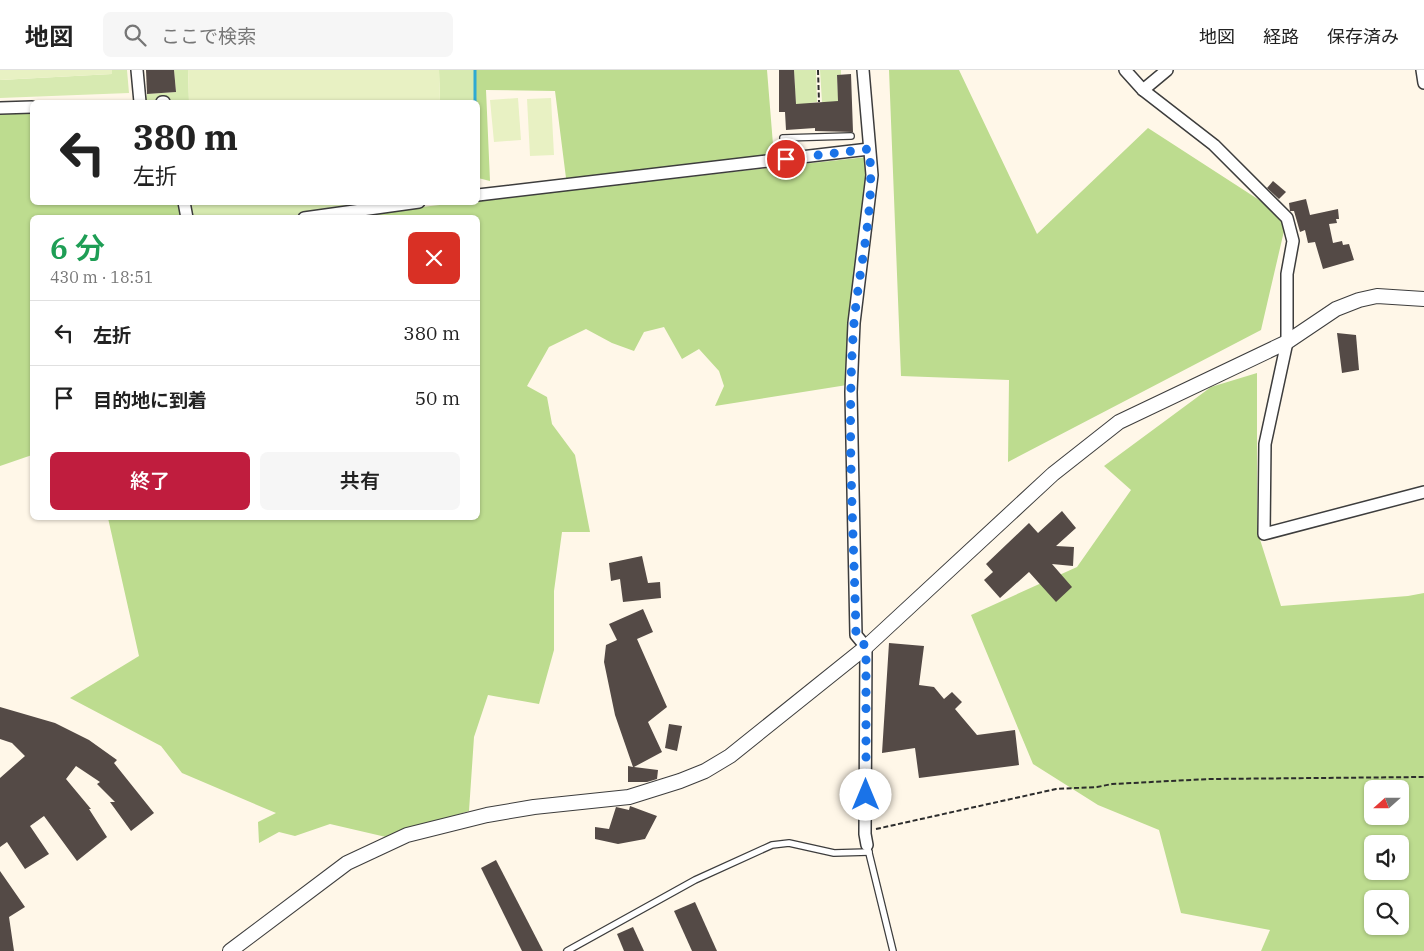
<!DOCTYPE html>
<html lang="ja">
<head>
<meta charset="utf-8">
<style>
	:root { --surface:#fff; --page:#f6f6f6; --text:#222; --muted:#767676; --line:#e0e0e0; --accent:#c01d3e }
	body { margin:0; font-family:"IBM Plex Serif","Noto Sans JP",serif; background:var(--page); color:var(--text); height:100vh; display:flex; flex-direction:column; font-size:19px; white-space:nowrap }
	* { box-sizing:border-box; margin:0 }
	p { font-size:16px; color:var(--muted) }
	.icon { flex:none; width:28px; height:28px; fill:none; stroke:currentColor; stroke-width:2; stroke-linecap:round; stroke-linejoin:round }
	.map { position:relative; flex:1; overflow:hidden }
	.panel { position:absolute; left:30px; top:145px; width:450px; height:305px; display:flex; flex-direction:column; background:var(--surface); border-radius:8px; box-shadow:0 1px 4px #0004 }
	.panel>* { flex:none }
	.hud { position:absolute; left:30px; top:30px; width:450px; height:105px; border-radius:8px; box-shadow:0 1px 4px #0004; background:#fff; color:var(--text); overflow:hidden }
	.needle { width:32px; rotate:249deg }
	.tools { position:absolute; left:1364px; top:710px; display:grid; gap:10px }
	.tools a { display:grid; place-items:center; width:45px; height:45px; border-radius:8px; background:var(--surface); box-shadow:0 1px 4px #0004; font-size:25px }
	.pin { position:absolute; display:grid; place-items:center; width:42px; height:42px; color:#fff; margin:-21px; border:2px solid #fff; border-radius:50%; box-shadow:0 1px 5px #0007 }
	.me { position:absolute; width:55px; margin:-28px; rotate:0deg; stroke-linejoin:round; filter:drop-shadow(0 0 4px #0008) }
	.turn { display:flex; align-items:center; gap:18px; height:105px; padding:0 20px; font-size:22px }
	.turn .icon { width:65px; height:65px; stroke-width:2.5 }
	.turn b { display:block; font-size:35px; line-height:42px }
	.round { display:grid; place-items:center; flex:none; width:52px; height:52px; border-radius:8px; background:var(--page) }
	.summary { display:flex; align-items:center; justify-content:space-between; height:85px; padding:0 20px }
	h1 { font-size:30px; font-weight:600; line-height:38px; color:#1e9e55 }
	.cta { display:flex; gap:10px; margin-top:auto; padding:10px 20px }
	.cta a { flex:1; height:58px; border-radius:8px; background:var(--accent); color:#fff; font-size:20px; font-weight:600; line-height:58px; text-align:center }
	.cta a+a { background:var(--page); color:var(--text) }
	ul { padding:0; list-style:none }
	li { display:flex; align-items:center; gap:15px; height:65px; padding:0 20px; border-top:1px solid var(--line) }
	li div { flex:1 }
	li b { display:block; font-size:19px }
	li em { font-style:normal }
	header { display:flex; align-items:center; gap:30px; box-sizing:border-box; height:70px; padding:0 25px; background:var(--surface); border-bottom:1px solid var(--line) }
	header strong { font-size:24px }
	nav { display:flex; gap:28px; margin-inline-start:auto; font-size:18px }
	.search { width:350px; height:45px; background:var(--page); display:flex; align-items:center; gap:12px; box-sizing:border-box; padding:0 18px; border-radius:8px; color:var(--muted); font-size:19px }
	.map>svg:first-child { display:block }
</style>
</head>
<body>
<header>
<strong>地図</strong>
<div class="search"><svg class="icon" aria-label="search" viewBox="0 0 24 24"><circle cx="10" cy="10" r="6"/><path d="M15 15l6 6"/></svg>ここで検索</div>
<nav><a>地図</a><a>経路</a><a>保存済み</a></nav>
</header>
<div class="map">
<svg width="1424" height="881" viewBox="0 0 1424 881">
	<rect width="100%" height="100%" fill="#fff7e8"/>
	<g fill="#d7eab1">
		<polygon points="112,0 127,0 129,23 0,28 0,10 112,4"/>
		<polygon points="174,0 188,0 189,32 145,32 147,24 176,22"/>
		<polygon points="439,0 475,0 475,32 440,32"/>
		<polygon points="794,0 816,0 817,32 810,33 810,36 796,38"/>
		<polygon points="820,0 841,0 841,5 837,5 839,46 822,32"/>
		<polygon points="186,133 402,133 289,148 189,147"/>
	</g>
	<g fill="#bddc8f" fill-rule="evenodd">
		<polygon points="475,0 767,0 774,87 566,108 555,21 486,20 490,111 478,108"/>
		<polygon points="889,0 959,0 1037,164 1148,58 1287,148 1261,260 1008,392 1009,310 901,306"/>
		<polygon points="32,41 32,132 180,133 184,147 32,148 32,385 0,396 0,43"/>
		<polygon points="867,87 869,107 847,315 715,336 724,316 719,301 699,279 682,289 664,257 644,262 634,281 612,273 586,259 549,277 527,316 547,327 552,354 575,385 590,462 562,462 554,521 554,580 539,634 488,625 474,667 469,741 386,767 330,754 295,766 279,762 259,773 258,752 276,743 182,703 161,676 70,628 139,586 108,448 478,448 478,148 334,147 457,133 478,132 478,130"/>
		<path d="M1257 303V460L1281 536 1408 526 1424 523V881H1261L1270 860 1181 843 1159 760 1098 735 1033 694 971 545 1077 497 1131 420 1104 396 1211 317ZM1372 719H1400V746H1372ZM1372 774H1400V801H1372ZM1372 829H1400V856H1372Z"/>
	</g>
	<g fill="#e8f1c3">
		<polygon points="0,0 112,0 112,4 0,10"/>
		<polygon points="188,0 439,0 440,32 189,32"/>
		<polygon points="518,28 521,70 494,72 490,30"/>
		<polygon points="551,28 554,85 530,86 527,29"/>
	</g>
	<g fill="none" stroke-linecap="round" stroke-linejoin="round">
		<polyline stroke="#2eaad3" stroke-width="3" points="475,32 475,0"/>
	</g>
	<g fill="#544a46">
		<polygon points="146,0 174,0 176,22 147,24"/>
		<polygon points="779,0 794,0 796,34 838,31 837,5 851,4 853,62 815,61 815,58 786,60 785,42 779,42"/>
		<polygon points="1273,111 1286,122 1279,129 1267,118"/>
		<polygon points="1306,129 1310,145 1338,139 1339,149 1336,149 1337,153 1329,154 1333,173 1342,171 1343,175 1349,174 1354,190 1323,199 1315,172 1308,173 1305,160 1300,162 1294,141 1290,141 1289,133"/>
		<polygon points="1337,263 1356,265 1359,300 1342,303"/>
		<polygon points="1062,441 1076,458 1056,476 1074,477 1073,496 1052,494 1072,517 1056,532 1029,502 1000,528 984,510 993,502 986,494 1029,453 1038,463"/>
		<polygon points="642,486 648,513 660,512 661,528 623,532 620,509 611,511 609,493"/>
		<polygon points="643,539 653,562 637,569 667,637 648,652 662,682 634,697 658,700 657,709 647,712 628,712 628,696 633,697 615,645 604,592 606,575 617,570 609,554"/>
		<polygon points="889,573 924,576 919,615 934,617 944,629 952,622 962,632 955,639 977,665 1015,660 1019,695 919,708 915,678 882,683"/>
		<polygon points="0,637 55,653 89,670 117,690 114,693 154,743 131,761 110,732 115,732 97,714 100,712 76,696 66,709 91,739 89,739 107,767 77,791 44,746 30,756 49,784 25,799 7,772 0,777 0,708 25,686 12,673 0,669"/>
		<polygon points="669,654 682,656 677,681 665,678"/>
		<polygon points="630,736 657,746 645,769 618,774 595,769 595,757 609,759 616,737 629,740"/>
		<polygon points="496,790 543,881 522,881 481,798"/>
		<polygon points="0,801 25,837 9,847 14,881 0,881"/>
		<polygon points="695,832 717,881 692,881 674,841"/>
		<polygon points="633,857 644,881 624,881 617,864"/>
	</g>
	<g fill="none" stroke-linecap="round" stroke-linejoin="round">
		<defs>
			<g id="service">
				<polyline points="786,89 783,68 851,66"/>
				<polyline points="868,779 893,881"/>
				<polyline points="567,881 695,810 772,775 789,773 834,783 869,782"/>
			</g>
			<g id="minor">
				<polyline points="137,0 140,32"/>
				<polyline points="863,0 872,105 854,253 851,322 856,565 866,577 865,764 867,775"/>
				<polyline points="1125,0 1143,20 1214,75 1287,148 1293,171 1287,204 1287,272 1265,374 1264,464 1424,422"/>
				<polyline points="1422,0 1424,13"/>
				<polyline points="1143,20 1167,0"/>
				<polyline points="162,32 164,32"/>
				<polyline points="0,38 32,37"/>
				<polyline points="478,125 869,79"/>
				<polyline points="184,132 187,148"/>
				<polyline points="304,148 419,132"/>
			</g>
			<polyline id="tertiary" points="230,881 347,793 407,765 487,745 534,737 629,727 680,711 705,701 730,686 866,577 1053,404 1119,352 1287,272 1336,239 1359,230 1377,226 1424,229"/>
		</defs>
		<use href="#service" stroke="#3d3d3d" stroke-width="8"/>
		<use href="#minor" stroke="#3d3d3d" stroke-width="14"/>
		<use href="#tertiary" stroke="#3d3d3d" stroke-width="16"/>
		<g stroke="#2c2c2c" stroke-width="2" stroke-dasharray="5 2.5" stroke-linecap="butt">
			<polyline points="818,0 819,32"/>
			<polyline points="876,759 1056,719 1097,717 1112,714 1210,709 1424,707"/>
		</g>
		<use href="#service" stroke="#fff" stroke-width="5.5"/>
		<use href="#minor" stroke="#fff" stroke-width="11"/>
		<use href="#tertiary" stroke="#fff" stroke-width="14"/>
	</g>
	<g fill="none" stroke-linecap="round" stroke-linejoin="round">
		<path stroke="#1a73e8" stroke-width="9" stroke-dasharray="0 16.2" d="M786 89 869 79C876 137 859 196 854 253 846 356 854 461 856 565L866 577V725"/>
	</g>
</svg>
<div class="tools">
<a><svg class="needle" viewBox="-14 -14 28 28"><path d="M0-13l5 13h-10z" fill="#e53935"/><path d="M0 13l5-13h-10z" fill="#767676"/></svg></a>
<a><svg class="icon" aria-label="sound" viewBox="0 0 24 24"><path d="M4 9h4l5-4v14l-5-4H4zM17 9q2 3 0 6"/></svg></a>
<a><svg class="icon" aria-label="search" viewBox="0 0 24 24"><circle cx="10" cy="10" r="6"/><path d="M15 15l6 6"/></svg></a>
</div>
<div class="pin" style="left:786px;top:89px;background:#d93025"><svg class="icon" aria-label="arrive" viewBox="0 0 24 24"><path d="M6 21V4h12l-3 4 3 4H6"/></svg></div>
<svg class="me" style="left:866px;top:725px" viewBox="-20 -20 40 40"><circle r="19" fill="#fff"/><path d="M0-13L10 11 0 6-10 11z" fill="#1a73e8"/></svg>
<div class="hud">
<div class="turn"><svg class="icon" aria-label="left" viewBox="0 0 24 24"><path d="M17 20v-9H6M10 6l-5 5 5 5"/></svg><div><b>380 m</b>左折</div></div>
</div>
<section class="panel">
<div class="summary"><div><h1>6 分</h1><p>430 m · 18:51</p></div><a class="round" style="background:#d93025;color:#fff"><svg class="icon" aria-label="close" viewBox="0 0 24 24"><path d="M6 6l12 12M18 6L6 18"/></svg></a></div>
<ul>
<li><svg class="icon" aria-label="left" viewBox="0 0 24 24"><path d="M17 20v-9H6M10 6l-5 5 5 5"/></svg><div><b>左折</b></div><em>380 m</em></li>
<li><svg class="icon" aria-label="arrive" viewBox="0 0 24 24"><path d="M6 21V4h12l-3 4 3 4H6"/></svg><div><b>目的地に到着</b></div><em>50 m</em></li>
</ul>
<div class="cta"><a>終了</a><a>共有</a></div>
</section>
</div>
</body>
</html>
